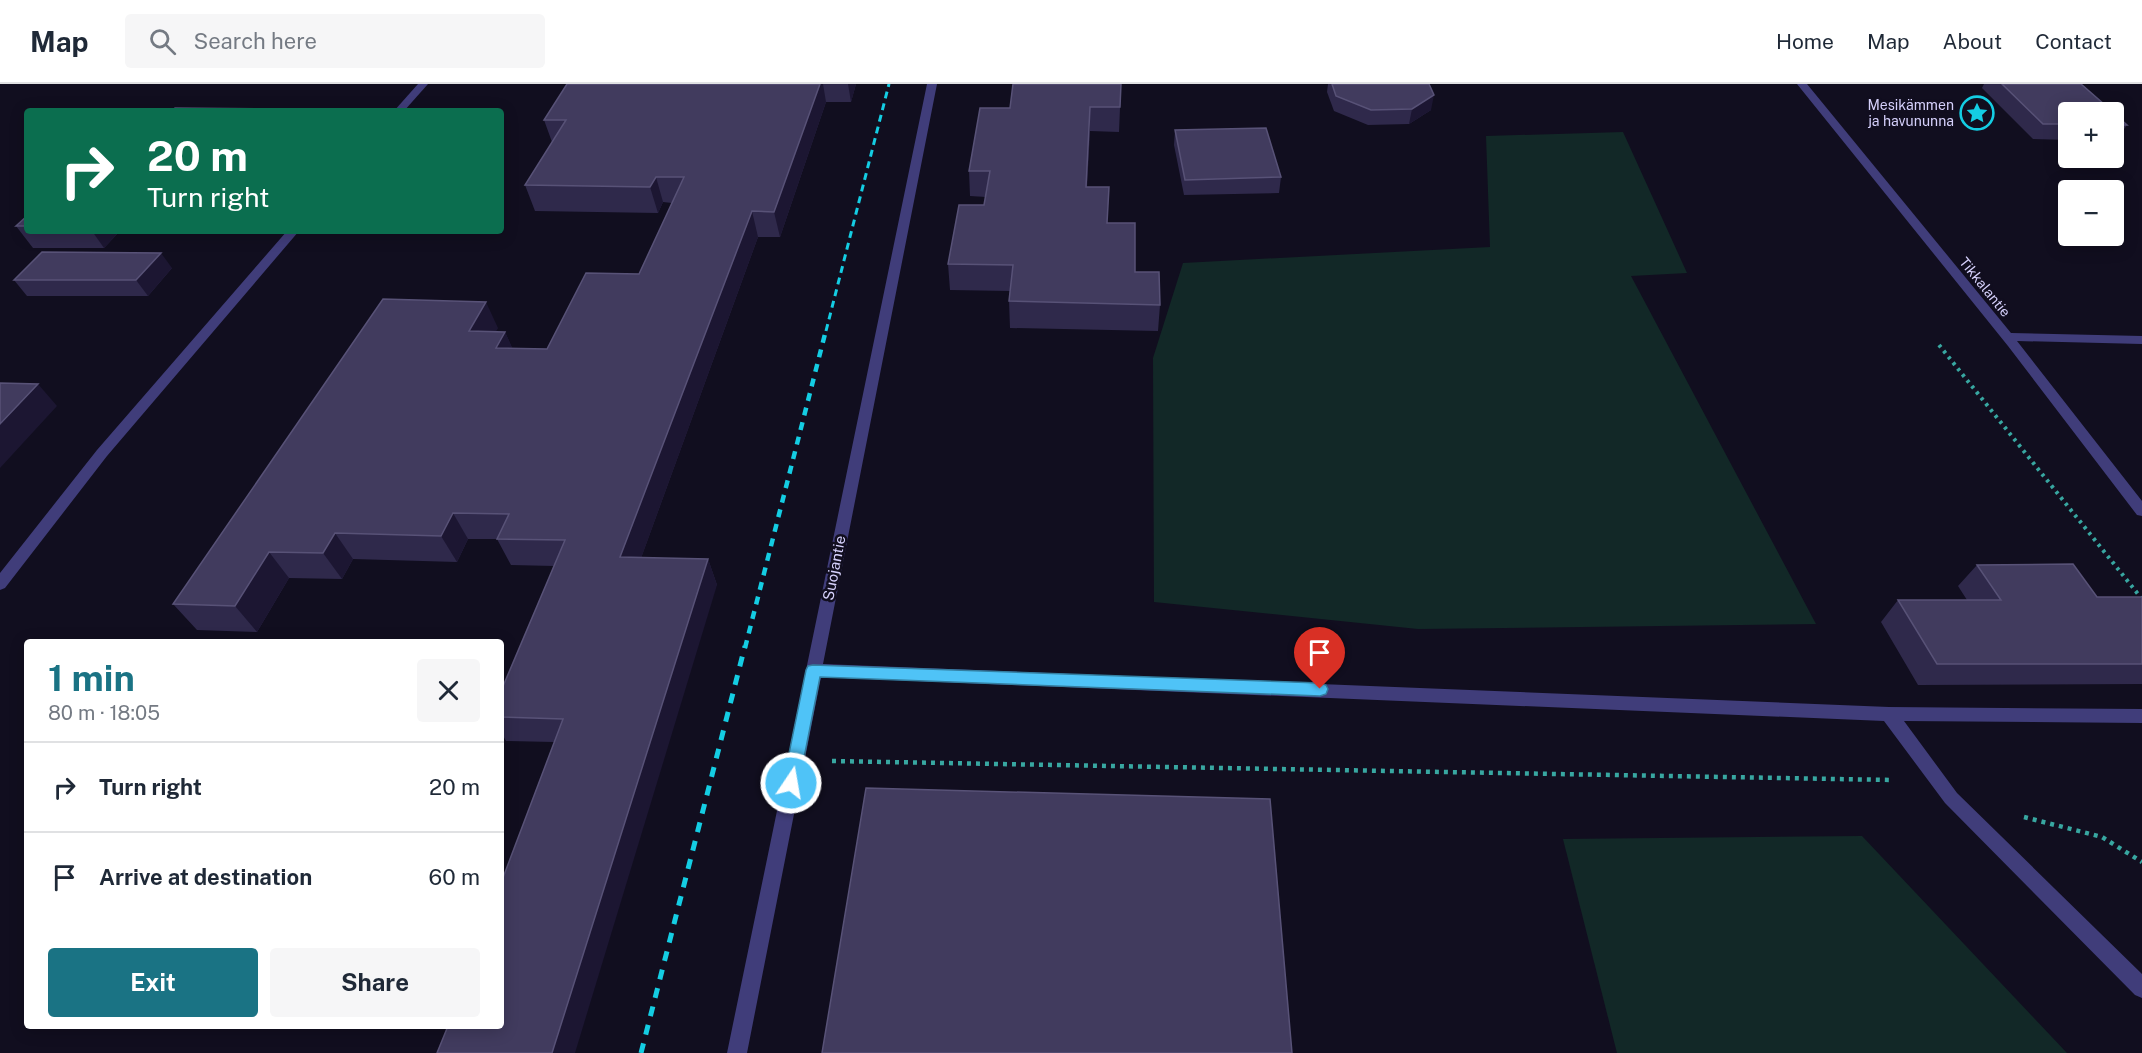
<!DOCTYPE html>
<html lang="en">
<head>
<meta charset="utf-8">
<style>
	:root { --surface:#fff; --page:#f6f6f7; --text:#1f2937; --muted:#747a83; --line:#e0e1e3; --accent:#1a7384 }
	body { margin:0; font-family:"Public Sans",sans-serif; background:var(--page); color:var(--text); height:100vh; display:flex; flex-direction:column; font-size:22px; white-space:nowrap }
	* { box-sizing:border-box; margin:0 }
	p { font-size:20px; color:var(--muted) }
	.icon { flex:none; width:33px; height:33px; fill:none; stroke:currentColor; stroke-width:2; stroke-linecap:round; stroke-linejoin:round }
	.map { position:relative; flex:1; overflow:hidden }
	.panel { position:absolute; left:24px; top:555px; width:480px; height:390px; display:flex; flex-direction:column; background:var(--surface); border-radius:6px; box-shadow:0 3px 15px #0003 }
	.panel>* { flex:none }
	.hud { position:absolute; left:24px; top:24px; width:480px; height:126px; border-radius:6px; box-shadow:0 3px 15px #0003; background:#0b6e4f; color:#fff; overflow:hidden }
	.fabs { position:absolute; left:2058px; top:18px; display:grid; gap:12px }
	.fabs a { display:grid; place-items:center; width:66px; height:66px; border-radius:6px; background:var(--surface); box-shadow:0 3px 15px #0003; font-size:30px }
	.pin { position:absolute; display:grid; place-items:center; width:51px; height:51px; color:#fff; margin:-62px -26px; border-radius:50% 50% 50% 0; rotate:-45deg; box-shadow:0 0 6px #0007 }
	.pin .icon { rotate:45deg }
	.me { position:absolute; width:66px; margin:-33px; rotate:12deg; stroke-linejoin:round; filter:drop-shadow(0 0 4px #0008) }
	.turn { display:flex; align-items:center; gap:21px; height:126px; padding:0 24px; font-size:27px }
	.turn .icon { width:78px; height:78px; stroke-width:2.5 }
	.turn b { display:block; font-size:42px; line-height:51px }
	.round { display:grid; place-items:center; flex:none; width:63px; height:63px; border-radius:6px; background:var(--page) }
	.headline { display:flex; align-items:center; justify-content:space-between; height:102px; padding:0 24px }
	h1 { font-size:36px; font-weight:700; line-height:45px; color:var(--accent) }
	.primary-button { display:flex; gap:12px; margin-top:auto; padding:12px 24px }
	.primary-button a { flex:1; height:69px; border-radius:6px; background:var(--accent); color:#fff; font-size:24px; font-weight:700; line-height:69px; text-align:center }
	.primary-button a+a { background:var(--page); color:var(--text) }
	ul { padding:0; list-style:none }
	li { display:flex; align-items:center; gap:18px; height:90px; padding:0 24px; border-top:2px solid var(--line) }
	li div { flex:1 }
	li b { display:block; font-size:22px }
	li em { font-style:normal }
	header { display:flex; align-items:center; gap:36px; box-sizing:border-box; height:84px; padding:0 30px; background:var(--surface); border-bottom:2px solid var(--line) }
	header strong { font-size:28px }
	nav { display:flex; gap:33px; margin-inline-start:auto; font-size:21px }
	.search { width:420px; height:54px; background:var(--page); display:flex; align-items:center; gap:15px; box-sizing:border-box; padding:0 21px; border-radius:6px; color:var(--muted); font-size:22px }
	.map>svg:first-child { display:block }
</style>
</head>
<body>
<header>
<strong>Map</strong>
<div class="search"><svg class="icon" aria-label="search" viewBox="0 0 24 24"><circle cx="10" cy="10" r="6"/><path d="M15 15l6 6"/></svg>Search here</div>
<nav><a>Home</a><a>Map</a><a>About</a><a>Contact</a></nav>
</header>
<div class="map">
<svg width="2142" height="969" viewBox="0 0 2142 969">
	<rect width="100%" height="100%" fill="#110e1f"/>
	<g fill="#122827">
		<polygon points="1623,48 1687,189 1631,192 1816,540 1418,545 1154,518 1153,274 1183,179 1490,163 1486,52"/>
		<polygon points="1862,752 2067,969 1617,969 1563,755"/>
	</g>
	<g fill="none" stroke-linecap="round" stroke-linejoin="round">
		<polyline stroke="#38a7a1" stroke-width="4" stroke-dasharray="3 4.5" stroke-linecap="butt" points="1939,261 2142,515"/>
		<g stroke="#38a7a1" stroke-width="4.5" stroke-dasharray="4 5" stroke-linecap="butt">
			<polyline points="832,677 1892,696"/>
			<polyline points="2024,733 2102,753 2142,778"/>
		</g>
		<g fill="#403d7a" fill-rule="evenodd">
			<polygon points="418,0 428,0 404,27 394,27"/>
			<polygon points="927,0 937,0 823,580 1889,623 2142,625 2142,639 1904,637 1957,709 2142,890 2142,914 2135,911 1945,719 1884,637 821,593 747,969 727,969"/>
			<polygon points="287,147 299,147 107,372 5,504 0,506 0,489 97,366"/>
		</g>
		<polygon fill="#403d7a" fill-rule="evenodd" points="1797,0 1807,0 2011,249 2142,252 2142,260 2017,257 2142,417 2142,432 2137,431 2008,262"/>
		<polyline stroke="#14cde3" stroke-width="3" stroke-dasharray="7 5" stroke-linecap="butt" points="826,247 889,0"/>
		<polyline stroke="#14cde3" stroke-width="4.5" stroke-dasharray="8 7" stroke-linecap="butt" points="745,564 826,246"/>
		<polyline stroke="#14cde3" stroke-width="5" stroke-dasharray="10 9" stroke-linecap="butt" points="641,969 745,562"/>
	</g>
	<g fill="#2f294b">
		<polygon points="567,0 856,0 851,18 826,18 780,153 758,153 641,474 708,475 717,501 554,658 506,657 501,648 501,607 554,482 511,481 497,455 468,455 457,478 353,475 342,495 289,494 257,548 197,546 173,520 498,244 495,248 505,248 512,264 547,265 639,190 672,119 663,118 658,129 535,127 525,101 552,58 544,36"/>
		<polygon points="1121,0 1119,48 1090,47 1087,103 1135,188 1160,221 1158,247 1010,244 1009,217 1010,207 950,206 948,180 984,121 986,113 970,112 969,87 1010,24"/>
		<polygon points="1328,0 1429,0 1431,26 1409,40 1368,41 1334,27 1327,8"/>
		<polygon points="1984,0 2081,0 2068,28 2068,56 2033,55 1982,4"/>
		<polygon points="2114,29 2127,41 2116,56 2114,56"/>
		<polygon points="1175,46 1281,93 1279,109 1184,111 1174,61"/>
		<polygon points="27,132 27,147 120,147 104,164 33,164 16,142"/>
		<polygon points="172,184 148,212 27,212 14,196"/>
		<polygon points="1977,481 2097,513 2142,513 2142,600 1918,601 1881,538 1898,516 1967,516 1958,502"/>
	</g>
	<g fill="#1c1632">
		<polygon points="820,0 823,0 826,18 780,153 774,128"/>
		<polygon points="848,0 856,0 851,18"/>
		<polygon points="1434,11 1431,26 1409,40 1412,25"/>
		<polygon points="1090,23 1090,47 1085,128 1086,103"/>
		<polygon points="656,93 663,118 658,129 650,103"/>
		<polygon points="752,127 758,153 632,499 620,473"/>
		<polygon points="92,147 120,147 104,164"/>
		<polygon points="161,169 172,184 148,212 136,196"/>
		<polygon points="486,218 498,244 481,273 469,247"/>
		<polygon points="505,248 517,274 496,264"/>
		<polygon points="38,300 57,322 0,384 0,340"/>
		<polygon points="453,429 468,455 457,478 441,452"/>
		<polygon points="335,449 353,475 342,495 323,469"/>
		<polygon points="269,468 289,494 257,548 235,522"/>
		<polygon points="708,475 717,501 575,969 552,969"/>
	</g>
	<g fill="#413b5e" stroke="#585277" stroke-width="1.5">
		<polygon points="567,0 820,0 774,128 752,127 620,473 708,475 552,969 437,969 448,942 501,942 501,799 563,635 501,633 501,607 565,456 497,455 509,430 453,429 441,452 335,449 323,469 269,468 235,522 173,520 383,215 486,218 469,247 505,248 496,264 547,265 586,189 639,190 684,93 656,93 650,103 525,101 566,36 544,36"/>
		<polygon points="1013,0 1121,0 1120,23 1090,23 1086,103 1109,103 1107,139 1135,139 1135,188 1159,188 1160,221 1009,217 1013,181 948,180 959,121 984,121 990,87 969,87 980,24 1010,24"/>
		<polygon points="1332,0 1429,0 1434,11 1412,25 1371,26 1336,12"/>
		<polygon points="2002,0 2081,0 2113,28 2068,28 2068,40 2043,40"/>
		<polygon points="175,24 285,25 283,27 172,27"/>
		<polygon points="2114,29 2127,41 2114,41"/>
		<polygon points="1266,44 1281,93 1185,96 1175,46"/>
		<polygon points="27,132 27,142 16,142"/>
		<polygon points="42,168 161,169 136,196 14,196"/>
		<polygon points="0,299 38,300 0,340"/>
		<polygon points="2073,480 2097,513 2142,513 2142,580 1937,580 1898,516 2001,516 1977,481"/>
		<polygon points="866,704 1270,715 1292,969 822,969"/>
	</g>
	<polygon fill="#4fc3f7" stroke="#337fa1" stroke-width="1.5" points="813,581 1320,599 1326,601 1328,605 1326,610 1320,612 820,593 799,699 797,704 791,706 786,704 783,699 806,586 808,582"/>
	<defs>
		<symbol id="sight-ring" viewBox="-11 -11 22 22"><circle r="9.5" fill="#110e1f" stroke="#14cde3" stroke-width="1.5"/><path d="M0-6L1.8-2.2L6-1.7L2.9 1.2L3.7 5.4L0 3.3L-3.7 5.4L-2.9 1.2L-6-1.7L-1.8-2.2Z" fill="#14cde3"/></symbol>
	</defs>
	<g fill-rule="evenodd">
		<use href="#sight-ring" x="1958" y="10" width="38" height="38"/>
	</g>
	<g text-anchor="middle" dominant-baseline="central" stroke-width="5" stroke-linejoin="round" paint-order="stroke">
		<g font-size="14" fill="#d5d0fb" stroke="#110e1f" text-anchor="end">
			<text x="1954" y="21">Mesikämmen<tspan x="1954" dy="16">ja havununna</tspan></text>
		</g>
		<g font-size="14" fill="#d5d0fb" stroke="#110e1f">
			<text transform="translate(1985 203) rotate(51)">Tikkalantie</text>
		</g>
		<g font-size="15" fill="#d5d0fb" stroke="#110e1f">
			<text transform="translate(834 484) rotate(-79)">Suojantie</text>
		</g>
	</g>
</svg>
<div class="fabs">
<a>+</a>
<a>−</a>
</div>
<div class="pin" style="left:1320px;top:605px;background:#d93025"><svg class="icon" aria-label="arrive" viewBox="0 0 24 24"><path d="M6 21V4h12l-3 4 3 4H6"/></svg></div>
<svg class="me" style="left:791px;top:699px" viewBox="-20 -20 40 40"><circle r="17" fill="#4fc3f7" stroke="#fff" stroke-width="3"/><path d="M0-11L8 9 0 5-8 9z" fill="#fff"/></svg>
<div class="hud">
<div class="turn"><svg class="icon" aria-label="right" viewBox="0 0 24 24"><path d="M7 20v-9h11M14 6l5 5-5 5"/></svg><div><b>20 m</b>Turn right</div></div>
</div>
<section class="panel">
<div class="headline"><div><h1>1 min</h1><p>80 m · 18:05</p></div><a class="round"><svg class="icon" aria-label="close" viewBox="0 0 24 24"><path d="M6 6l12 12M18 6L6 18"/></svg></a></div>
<ul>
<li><svg class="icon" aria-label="right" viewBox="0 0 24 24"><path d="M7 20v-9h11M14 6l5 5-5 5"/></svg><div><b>Turn right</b></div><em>20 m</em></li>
<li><svg class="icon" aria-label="arrive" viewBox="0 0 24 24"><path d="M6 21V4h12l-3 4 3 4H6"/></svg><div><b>Arrive at destination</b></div><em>60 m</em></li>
</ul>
<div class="primary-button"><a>Exit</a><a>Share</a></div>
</section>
</div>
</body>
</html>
